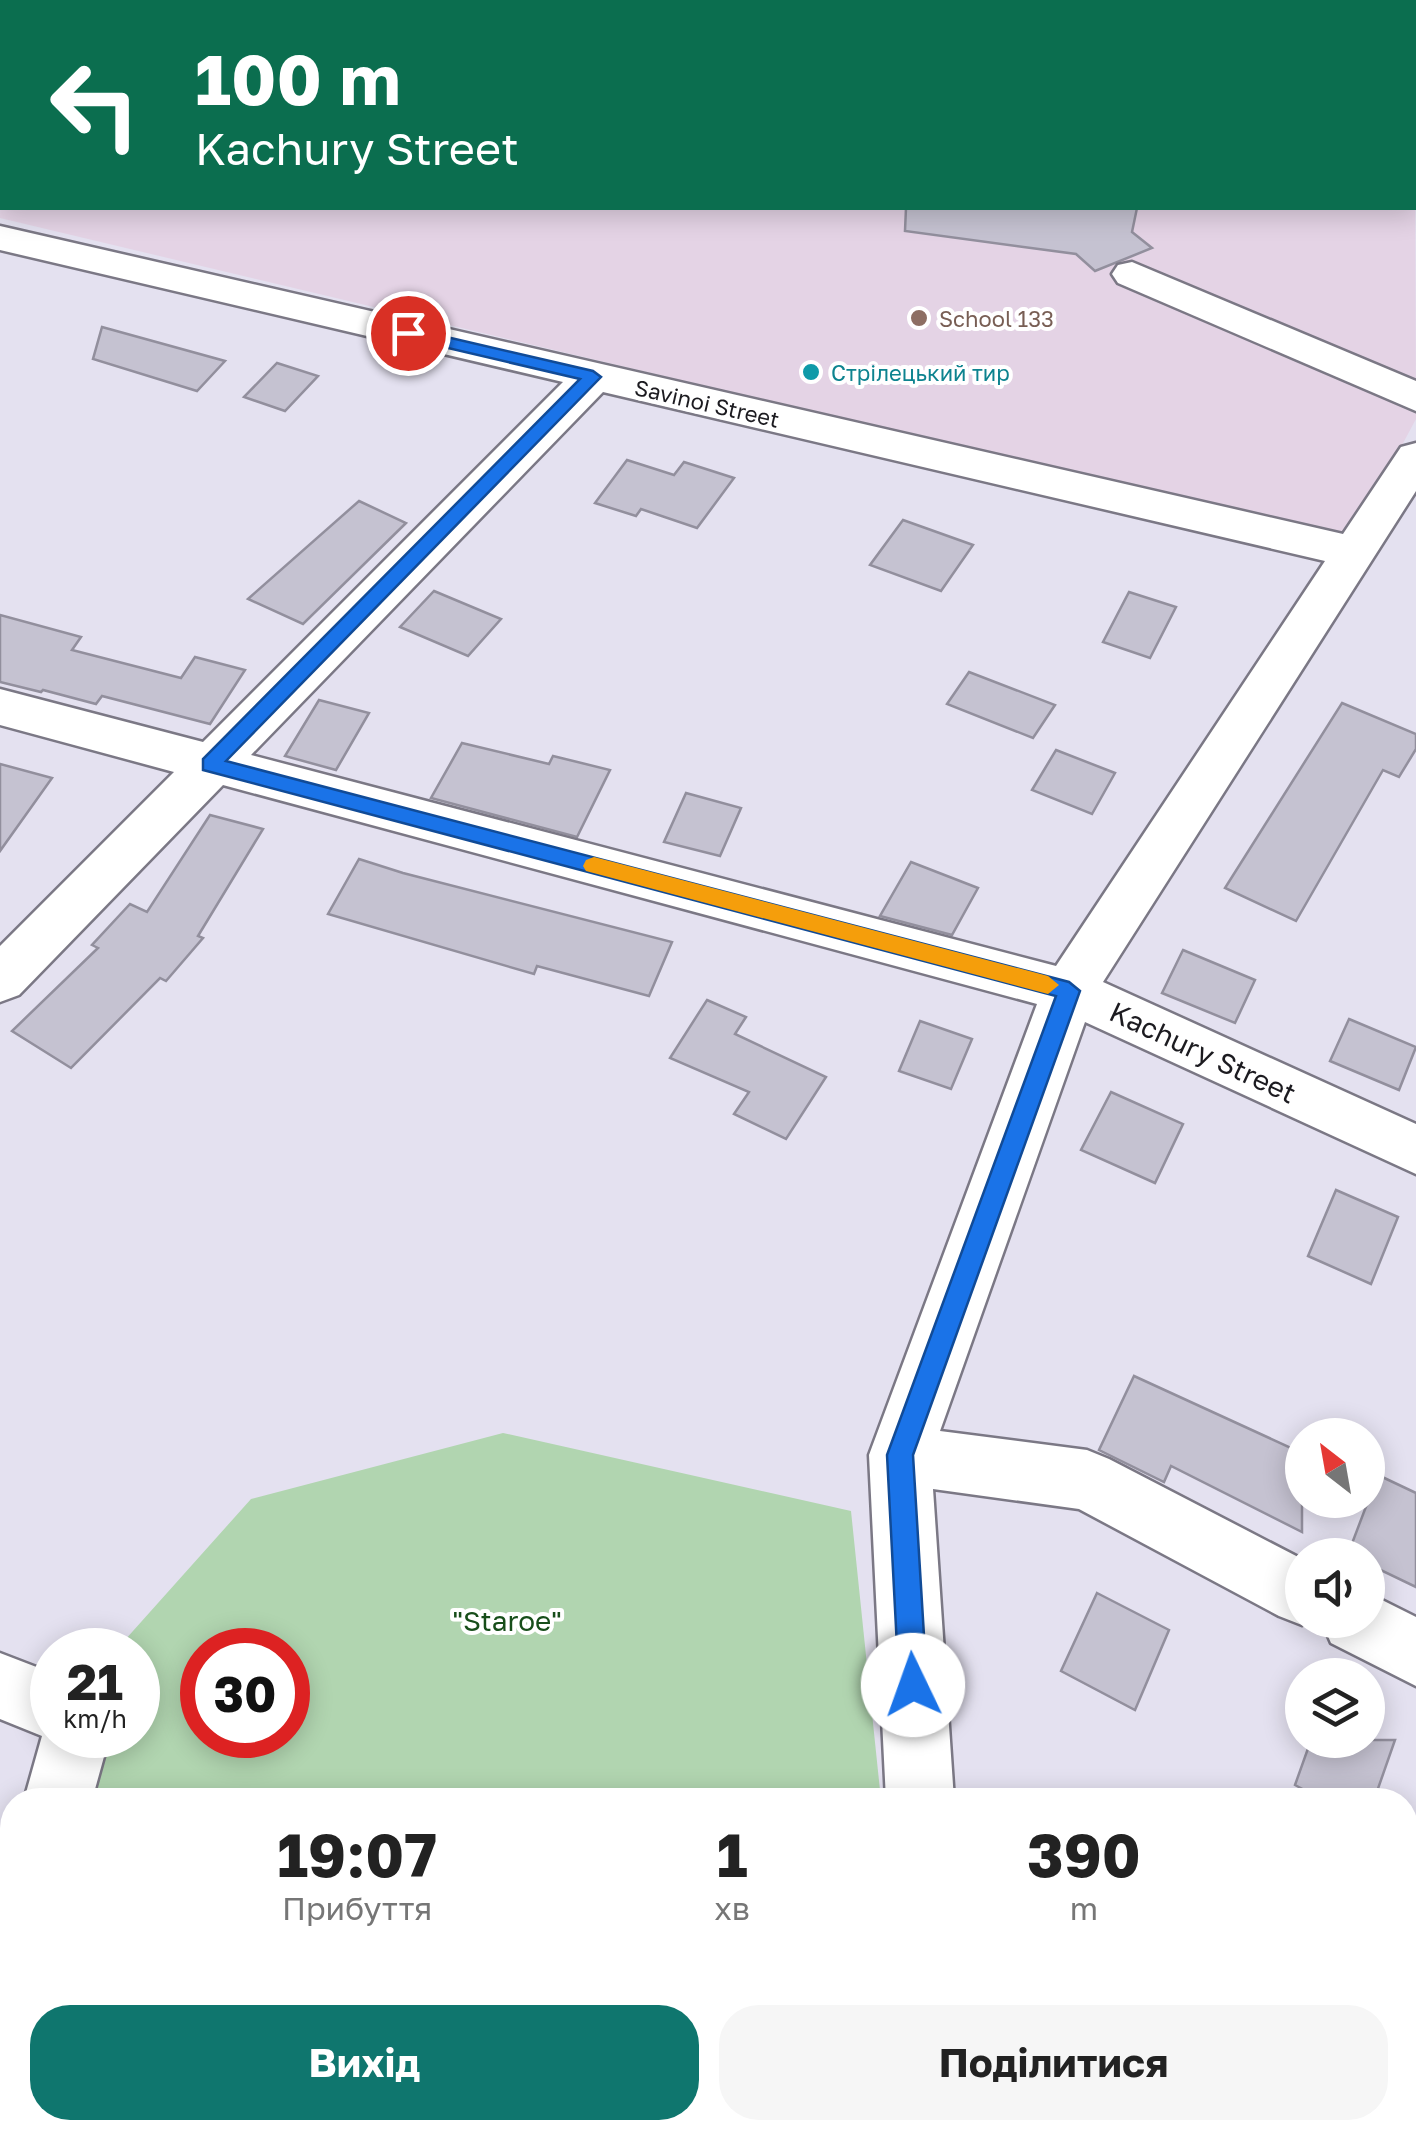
<!DOCTYPE html>
<html lang="uk">
<head>
<meta charset="utf-8">
<style>
	:root { --surface:#fff; --page:#f6f6f6; --text:#222; --muted:#767676; --accent:#0f766e }
	body { margin:0; font-family:"Golos Text",sans-serif; background:var(--page); color:var(--text); height:100vh; display:flex; flex-direction:column; font-size:38px; white-space:nowrap }
	* { box-sizing:border-box; margin:0 }
	p { font-size:32px; color:var(--muted) }
	.icon { flex:none; width:55px; height:55px; fill:none; stroke:currentColor; stroke-width:2; stroke-linecap:round; stroke-linejoin:round }
	.map { position:relative; flex:1; overflow:hidden }
	.panel { position:absolute; left:0px; top:1788px; width:1418px; height:352px; display:flex; flex-direction:column; background:var(--surface); border-radius:40px 40px 0 0; box-shadow:0 5px 25px #0003 }
	.panel>* { flex:none }
	.top-card { position:absolute; left:0px; top:0px; width:1418px; height:210px; box-shadow:0 5px 25px #0003; background:#0b6e4f; color:#fff; overflow:hidden }
	.needle { width:65px; rotate:329deg }
	.tools { position:absolute; left:1285px; top:1418px; display:grid; gap:20px }
	.tools a { display:grid; place-items:center; width:100px; height:100px; border-radius:50%; background:var(--surface); box-shadow:0 5px 25px #0003; font-size:50px }
	.speed { position:absolute; left:30px; top:1628px; display:flex; gap:20px; font-size:50px; font-weight:700; text-align:center }
	.speed>* { display:grid; place-content:center; width:130px; height:130px; border-radius:50%; background:var(--surface); box-shadow:0 5px 25px #0003; line-height:1 }
	.speed small { font-size:25px; font-weight:400 }
	.speed .limit { border:15px solid #d22; background:#fff; color:#111 }
	.pin { position:absolute; display:grid; place-items:center; width:85px; height:85px; color:#fff; margin:-42px; border:5px solid #fff; border-radius:50%; box-shadow:0 2px 10px #0007 }
	.me { position:absolute; width:110px; margin:-55px; rotate:357deg; stroke-linejoin:round; filter:drop-shadow(0 0 8px #0008) }
	.turn { display:flex; align-items:center; gap:35px; height:210px; padding:0 30px; font-size:45px }
	.turn .icon { width:130px; height:130px; stroke-width:2.5 }
	.turn b { display:block; font-size:70px; line-height:85px }
	.eta { display:flex; justify-content:space-evenly; align-items:center; height:170px; text-align:center }
	.eta b { font-size:60px; font-weight:700; line-height:70px }
	.button { display:flex; gap:20px; margin-top:auto; padding:20px 30px }
	.button a { flex:1; height:115px; border-radius:40px; background:var(--accent); color:#fff; font-size:40px; font-weight:700; line-height:115px; text-align:center }
	.button a+a { background:var(--page); color:var(--text) }
	.map>svg:first-child { display:block }
</style>
</head>
<body>
<div class="map">
<svg width="1416" height="2139" viewBox="0 0 1416 2139">
	<rect width="100%" height="100%" fill="#e4e1f0"/>
	<g fill="#e4d3e5">
		<polygon points="106,0 914,0 923,2 102,2"/>
		<polygon points="2,65 2,208 1415,208 1415,141 1416,419 1351,540 0,218"/>
	</g>
	<g fill="#b1d5b0" fill-rule="evenodd">
		<path d="M503 1433 851 1511 881 1800H77L91 1735H138V1650H116L251 1499ZM202 1650H288V1735H202Z"/>
		<polygon points="12,1985 12,2128 855,2128 855,2139 0,2139 0,1999"/>
	</g>
	<g fill="#c5c2d1" stroke="#928f9d" stroke-width="2.5">
		<polygon points="906,208 1137,208 1132,232 1152,248 1095,271 1076,254 905,231"/>
		<polygon points="102,327 225,361 197,391 93,359"/>
		<polygon points="277,363 318,376 285,411 244,397"/>
		<polygon points="627,460 674,475 684,462 734,478 697,528 641,509 636,516 595,503"/>
		<polygon points="359,501 406,523 303,624 248,599"/>
		<polygon points="903,520 973,545 941,591 870,565"/>
		<polygon points="434,591 501,619 468,656 400,627"/>
		<polygon points="1129,592 1176,607 1150,658 1103,642"/>
		<polygon points="0,615 81,637 72,650 181,678 195,657 245,670 210,724 102,696 96,704 43,690 41,692 0,682"/>
		<polygon points="969,672 1055,705 1033,738 947,704"/>
		<polygon points="319,700 369,713 336,770 285,756"/>
		<polygon points="1342,703 1416,734 1416,749 1399,777 1383,770 1296,921 1225,888"/>
		<polygon points="462,743 549,764 553,756 610,770 577,837 431,798"/>
		<polygon points="1056,750 1115,773 1092,814 1032,790"/>
		<polygon points="0,764 52,778 0,851"/>
		<polygon points="686,793 741,808 720,856 664,842"/>
		<polygon points="210,815 263,829 198,936 203,938 166,981 160,978 71,1068 12,1031 98,948 92,945 130,904 147,912"/>
		<polygon points="359,859 403,873 672,942 649,996 537,966 534,974 328,914"/>
		<polygon points="911,862 978,888 952,935 880,916"/>
		<polygon points="1183,950 1255,980 1235,1023 1162,993"/>
		<polygon points="707,1000 746,1017 735,1034 826,1077 786,1139 734,1114 749,1092 670,1058"/>
		<polygon points="1349,1019 1416,1047 1399,1090 1330,1061"/>
		<polygon points="920,1021 972,1039 951,1089 899,1071"/>
		<polygon points="1111,1092 1183,1124 1155,1183 1081,1150"/>
		<polygon points="1336,1190 1398,1217 1371,1284 1308,1256"/>
		<polygon points="1134,1376 1302,1453 1302,1532 1171,1466 1164,1482 1099,1450"/>
		<polygon points="1378,1475 1416,1493 1416,1587 1368,1564 1368,1555 1348,1554"/>
		<polygon points="1097,1593 1169,1630 1135,1710 1061,1671"/>
		<polygon points="1311,1740 1395,1740 1374,1800 1323,1800 1295,1785"/>
	</g>
	<g fill="none" stroke-linecap="round" stroke-linejoin="round">
		<defs>
			<g id="minor">
				<rect x="1415" y="110" width="1" height="23"/>
				<path d="M0 226 1343 534 1401 447 1416 443V491L1103 982 1416 1124V1174L1085 1022 940 1431 1087 1450 1109 1459 1302 1559V1620H1314L1302 1625 1279 1616 1079 1509 933 1489 954 1800H886L869 1455 1037 1004 223 785 19 995 0 1002V946L174 772 0 725V689L203 742 563 382 0 250ZM603 392 1325 561 1056 966 251 755Z"/>
				<polygon points="1132,262 1416,381 1416,411 1118,283 1112,274 1118,265"/>
				<polygon points="1368,1593 1416,1617 1416,1686 1331,1643 1321,1620 1368,1620"/>
				<polygon points="0,1653 52,1673 52,1735 110,1735 92,1800 24,1800 42,1736 0,1719"/>
				<polygon points="12,1911 12,1993 0,1998 0,1916"/>
				<polygon points="878,2128 952,2128 950,2139 874,2139"/>
				<polygon points="1047,2128 1136,2128 1141,2139 1051,2139"/>
			</g>
		</defs>
		<use href="#minor" stroke="#7b7885" stroke-width="5"/>
		<use href="#minor" fill="#fff" fill-rule="evenodd"/>
	</g>
	<polygon fill="#1a73e8" stroke="#114b97" stroke-width="2.5" points="408,328 593,371 601,377 226,761 1069,982 1080,991 913,1455 927,1685 923,1695 913,1699 904,1695 899,1685 887,1455 1056,996 203,770 203,759 580,379 401,337 401,329"/>
	<polygon fill="#f59e0b" points="594,857 1048,976 1059,985 1048,994 586,871 583,866 586,860"/>
	<circle fill="#8d6e63" stroke="#fff" stroke-width="4" cx="919" cy="318" r="10"/>
	<circle fill="#0f9aa8" stroke="#fff" stroke-width="4" cx="811" cy="372" r="10"/>
	<g text-anchor="middle" dominant-baseline="central" stroke-width="8" stroke-linejoin="round" paint-order="stroke">
		<g font-size="22" fill="#785e54" stroke="#fff" text-anchor="start">
			<text x="939" y="318">School 133</text>
		</g>
		<g font-size="22" fill="#0d838f" stroke="#fff" text-anchor="start">
			<text x="831" y="372">Стрілецький тир</text>
		</g>
		<g font-size="22" fill="#1c1b20" stroke="#fff">
			<text transform="translate(707 403) rotate(13)">Savinoi Street</text>
		</g>
		<g font-size="28" fill="#1c1b20" stroke="#fff">
			<text transform="translate(1203 1052) rotate(25)">Kachury Street</text>
		</g>
		<g font-size="28" fill="#174e1a" stroke="#fff">
			<text x="507" y="1620">"Staroe"</text>
		</g>
	</g>
</svg>
<div class="tools">
<a><svg class="needle" viewBox="-14 -14 28 28"><path d="M0-13l5 13h-10z" fill="#e53935"/><path d="M0 13l5-13h-10z" fill="#767676"/></svg></a>
<a><svg class="icon" aria-label="sound" viewBox="0 0 24 24"><path d="M4 9h4l5-4v14l-5-4H4zM17 9q2 3 0 6"/></svg></a>
<a><svg class="icon" aria-label="layers" viewBox="0 0 24 24"><path d="M12 4l9 5-9 5-9-5zM3 14l9 5 9-5"/></svg></a>
</div>
<div class="speed"><div>21<small>km/h</small></div><div class="limit">30</div></div>
<div class="pin" style="left:408px;top:333px;background:#d93025"><svg class="icon" aria-label="arrive" viewBox="0 0 24 24"><path d="M6 21V4h12l-3 4 3 4H6"/></svg></div>
<svg class="me" style="left:913px;top:1685px" viewBox="-20 -20 40 40"><circle r="19" fill="#fff"/><path d="M0-13L10 11 0 6-10 11z" fill="#1a73e8"/></svg>
<div class="top-card">
<div class="turn"><svg class="icon" aria-label="left" viewBox="0 0 24 24"><path d="M17 20v-9H6M10 6l-5 5 5 5"/></svg><div><b>100 m</b>Kachury Street</div></div>
</div>
<section class="panel">
<div class="eta">
<div><b>19:07</b><p>Прибуття</p></div>
<div><b>1</b><p>хв</p></div>
<div><b>390</b><p>m</p></div>
</div>
<div class="button"><a>Вихід</a><a>Поділитися</a></div>
</section>
</div>
</body>
</html>
